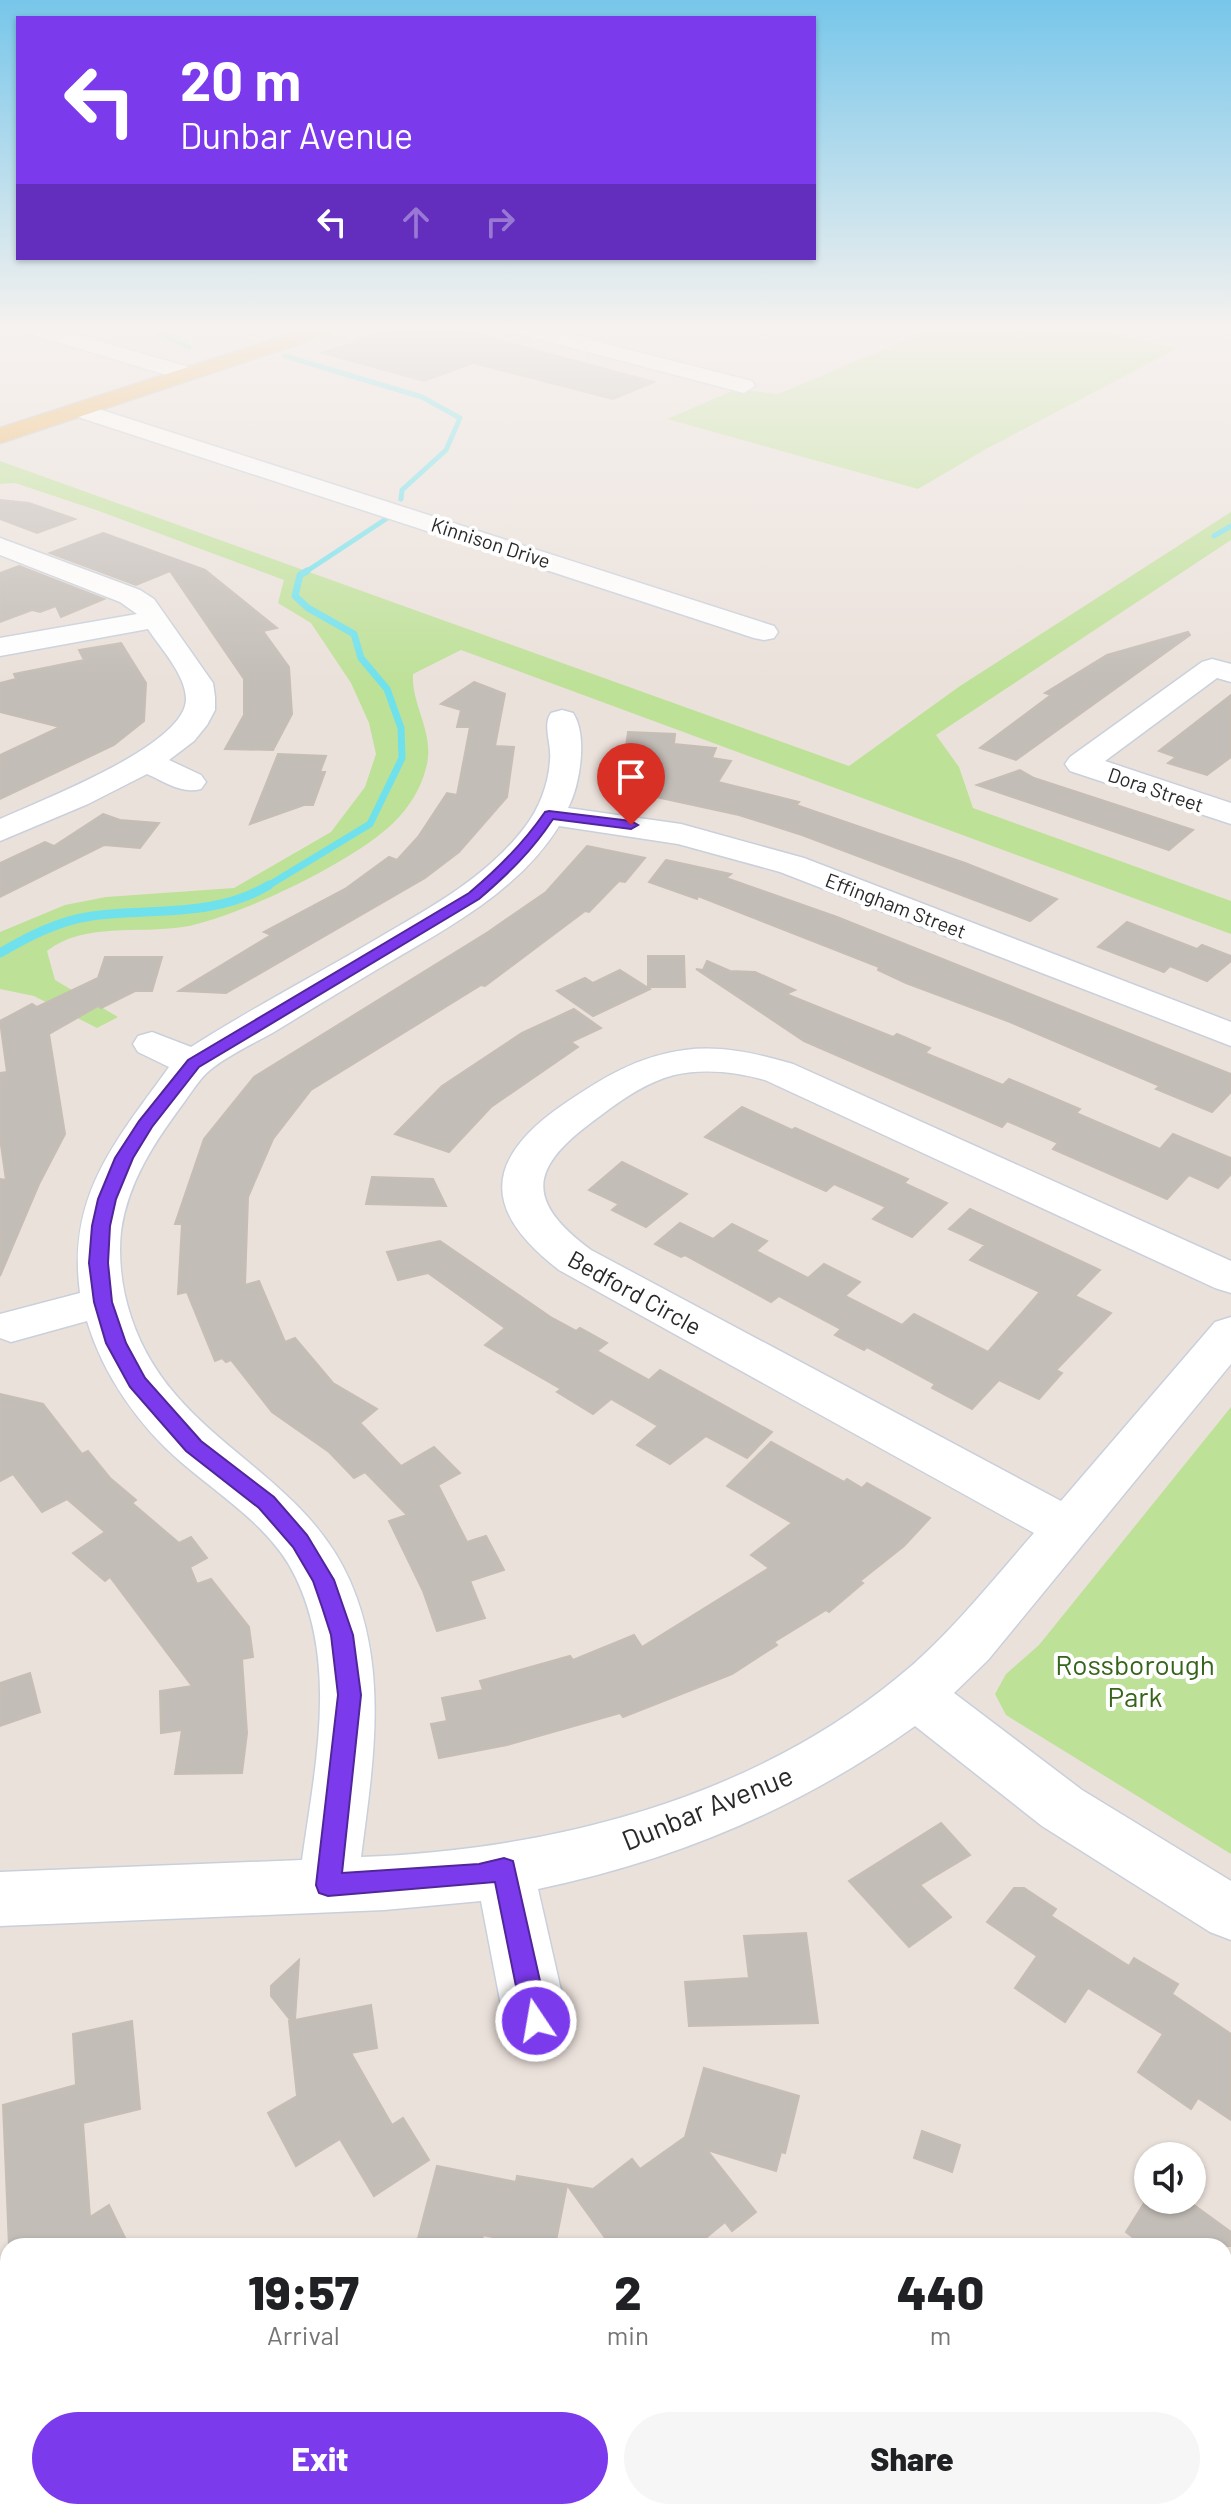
<!DOCTYPE html>
<html lang="en">
<head>
<meta charset="utf-8">
<style>
	:root { --surface:#fff; --page:#f6f6f6; --text:#202124; --muted:#757577; --accent:#7c3aed }
	body { margin:0; font-family:Barlow,sans-serif; background:var(--page); color:var(--text); height:100vh; display:flex; flex-direction:column; font-size:30px; white-space:nowrap }
	* { box-sizing:border-box; margin:0 }
	p { font-size:26px; color:var(--muted) }
	.icon { flex:none; width:44px; height:44px; fill:none; stroke:currentColor; stroke-width:2; stroke-linecap:round; stroke-linejoin:round }
	.map { position:relative; flex:1; overflow:hidden }
	.sheet { position:absolute; left:0px; top:2238px; width:1232px; height:282px; display:flex; flex-direction:column; background:var(--surface); border-radius:24px 24px 0 0; box-shadow:0 2px 6px #0004 }
	.sheet>* { flex:none }
	.banner { position:absolute; left:16px; top:16px; width:800px; height:244px; border-radius:0px; box-shadow:0 2px 6px #0004; background:#7c3aed; color:#fff; overflow:hidden }
	.fabs { position:absolute; left:1134px; top:2142px; display:grid; gap:16px }
	.fabs a { display:grid; place-items:center; width:72px; height:72px; border-radius:50%; background:var(--surface); box-shadow:0 2px 6px #0004; font-size:40px }
	.pin { position:absolute; display:grid; place-items:center; width:68px; height:68px; color:#fff; margin:-82px -34px; border-radius:50% 50% 50% 0; rotate:-45deg; box-shadow:0 0 8px #0007 }
	.pin .icon { rotate:45deg }
	.me { position:absolute; width:88px; margin:-44px; rotate:348deg; stroke-linejoin:round; filter:drop-shadow(0 0 6px #0008) }
	.turn { display:flex; align-items:center; gap:28px; height:168px; padding:0 32px; font-size:36px }
	.turn .icon { width:104px; height:104px; stroke-width:2.5 }
	.turn b { display:block; font-size:56px; line-height:68px }
	.lanes { display:flex; align-items:center; height:76px; padding:0 32px; background:#0003; justify-content:center; gap:40px; direction:ltr }
	.lanes .off { opacity:.35 }
	.eta { display:flex; justify-content:space-evenly; align-items:center; height:136px; text-align:center }
	.eta b { font-size:48px; font-weight:800; line-height:56px }
	.primary-button { display:flex; gap:16px; margin-top:auto; padding:16px 32px }
	.primary-button a { flex:1; height:92px; border-radius:48px; background:var(--accent); color:#fff; font-size:32px; font-weight:800; line-height:92px; text-align:center }
	.primary-button a+a { background:var(--page); color:var(--text) }
	.map>svg:first-child { display:block }
</style>
</head>
<body>
<div class="map">
<svg width="1231" height="2519" viewBox="0 0 1231 2519">
	<rect width="100%" height="100%" fill="#ebe1db"/>
	<g fill="#bee198">
		<polygon points="929,330 1096,330 1178,348 986,449 918,489 667,419 737,389 776,394 783,392"/>
		<path d="M0 461 849 766 960 686 1231 512V540L936 735 959 767 973 808 1231 901V934L461 650 413 674C411 704 434 732 427 764 423 783 413 802 399 817 363 858 237 918 183 927 139 934 84 922 47 951L55 980 118 1017 97 1028 34 996 0 989V932L65 905 106 897 234 888 331 832 365 787 376 754 369 723 351 683 311 623 278 603 284 580 99 511 15 483 0 484Z"/>
		<polygon points="1231,1407 1231,1854 1006,1715 995,1694 1006,1674 1039,1645"/>
	</g>
	<g fill="none" stroke-linecap="round" stroke-linejoin="round">
		<g stroke="#6fe1ec" stroke-width="5">
			<polyline points="152,330 189,347"/>
			<polyline points="285,356 422,397 460,418 446,450 402,490 401,499"/>
			<polyline points="1214,536 1231,526"/>
			<polyline points="304,573 389,517"/>
		</g>
		<polyline stroke="#6fe1ec" stroke-width="7" points="266,887 370,824 402,758 401,728 387,689 361,658 354,634 308,608 295,596 300,575 307,571"/>
		<path stroke="#6fe1ec" stroke-width="9" d="M0 953C29 936 58 921 92 916 152 908 215 918 269 885"/>
	</g>
	<g fill="#c3bdb7" stroke="#c6bdb5" stroke-width="2">
		<polygon points="390,330 460,330 654,382 613,399 473,363 424,381 322,353"/>
		<polygon points="0,500 29,503 75,519 37,533 0,519"/>
		<polygon points="103,533 205,570 277,628 263,631 289,667 292,714 273,750 225,749 244,715 244,679 170,571 136,585 50,553"/>
		<polygon points="19,566 104,599 61,617 56,606 40,612 32,610 0,622 0,573"/>
		<polygon points="1188,632 1190,635 1016,760 980,748 1051,695 1045,693 1107,655"/>
		<polygon points="121,643 146,683 144,721 114,745 0,799 0,755 60,727 0,712 0,683 16,679 14,674 84,660 79,650"/>
		<polygon points="474,682 505,694 495,746 514,747 507,797 459,852 425,878 226,993 179,991 271,935 264,932 345,889 389,857 397,860 418,837 447,793 457,795 470,727 457,727 461,710 441,704"/>
		<polygon points="1231,695 1231,757 1207,775 1168,763 1176,757 1159,751"/>
		<polygon points="628,732 675,734 674,744 716,748 712,758 731,761 718,782 799,802 796,805 965,863 1057,899 1030,921 802,835 739,815 652,796 655,792 620,791"/>
		<polygon points="278,754 326,756 320,772 325,772 313,805 304,805 250,824"/>
		<polygon points="1020,770 1034,778 1193,830 1169,850 977,785"/>
		<polygon points="103,814 120,820 159,823 140,848 104,845 0,897 0,863 45,842 54,846"/>
		<polygon points="587,846 645,858 625,882 619,881 589,912 585,911 485,986 481,985 311,1090 273,1139 248,1197 245,1285 259,1281 285,1342 295,1338 333,1383 377,1409 360,1423 401,1466 434,1447 460,1473 438,1485 467,1542 486,1536 504,1570 470,1581 485,1618 437,1631 423,1591 389,1521 407,1515 365,1472 354,1478 329,1452 272,1412 231,1360 226,1362 222,1358 215,1361 187,1292 178,1294 182,1224 175,1224 204,1139 254,1077 488,932 546,892"/>
		<polygon points="666,860 731,874 726,878 837,917 1231,1074 1231,1092 1212,1112 1156,1089 1160,1086 1010,1022 906,983 878,970 879,967 698,896 697,899 649,882"/>
		<polygon points="1127,922 1197,949 1202,945 1231,956 1231,961 1207,981 1170,966 1164,972 1098,947"/>
		<polygon points="648,956 684,956 685,987 648,987"/>
		<polygon points="105,957 162,957 152,991 135,991 101,1008 98,1006 49,1034 65,1134 39,1184 0,1276 0,1179 6,1180 0,1138 0,1073 7,1072 0,1021 32,1004 37,1007 98,978"/>
		<polygon points="707,961 730,971 755,972 795,990 786,994 893,1037 897,1034 930,1048 925,1053 1003,1085 1009,1079 1080,1109 1076,1113 1160,1149 1173,1134 1231,1158 1231,1174 1218,1188 1189,1175 1167,1199 1053,1149 1058,1143 1007,1121 1002,1127 804,1041 696,969 703,970"/>
		<polygon points="620,970 650,989 593,1016 557,991 585,978 593,983"/>
		<polygon points="574,1009 601,1028 571,1042 578,1047 491,1107 449,1152 395,1134 442,1086 522,1033"/>
		<polygon points="742,1107 792,1130 795,1128 908,1179 904,1183 947,1203 912,1237 873,1219 886,1207 834,1184 826,1191 705,1137"/>
		<polygon points="622,1162 687,1194 646,1227 612,1210 619,1204 589,1190"/>
		<polygon points="372,1177 433,1179 446,1206 366,1204"/>
		<polygon points="970,1209 1100,1270 1075,1296 1111,1313 1056,1370 1062,1373 1039,1399 999,1380 972,1409 932,1388 935,1384 867,1347 864,1350 835,1335 841,1329 779,1296 771,1302 685,1255 681,1257 655,1244 680,1223 713,1239 732,1224 767,1241 756,1251 808,1278 824,1264 860,1282 845,1296 902,1325 914,1314 988,1352 1040,1292 970,1260 985,1245 949,1229"/>
		<polygon points="440,1241 552,1318 576,1331 580,1328 607,1343 597,1351 649,1380 660,1370 772,1432 747,1458 706,1436 670,1464 637,1445 658,1426 611,1399 593,1414 557,1392 561,1389 485,1345 505,1328 428,1273 398,1280 387,1252"/>
		<polygon points="0,1394 43,1404 82,1454 88,1451 110,1478 136,1500 132,1503 179,1543 191,1537 207,1558 190,1567 197,1584 211,1579 249,1627 253,1657 242,1659 247,1733 242,1773 175,1774 182,1730 161,1733 160,1691 192,1686 110,1577 105,1581 73,1553 105,1532 67,1499 42,1512 13,1474 0,1481"/>
		<polygon points="771,1442 844,1482 847,1479 862,1488 867,1483 930,1518 904,1546 860,1581 863,1583 829,1612 826,1610 774,1642 777,1645 732,1674 623,1717 620,1713 507,1745 439,1758 431,1724 447,1721 442,1698 483,1690 480,1681 570,1656 573,1660 634,1635 642,1647 769,1568 751,1555 792,1523 727,1486"/>
		<polygon points="30,1673 40,1712 0,1726 0,1683"/>
		<polygon points="941,1823 970,1855 920,1885 951,1917 909,1947 849,1881"/>
		<polygon points="1014,1888 1024,1888 1056,1909 1051,1916 1129,1966 1134,1958 1178,1984 1172,1994 1231,2034 1231,2120 1198,2098 1191,2109 1138,2072 1163,2034 1088,1988 1065,2022 1015,1988 1037,1956 987,1922"/>
		<polygon points="806,1933 818,2023 689,2026 685,1982 749,1978 744,1936"/>
		<polygon points="299,1960 295,2020 371,2005 377,2048 351,2053 392,2125 403,2118 429,2160 374,2196 340,2139 296,2166 268,2113 297,2096 289,2021 291,2021 271,1996 271,1986"/>
		<polygon points="132,2021 140,2109 83,2123 90,2217 109,2205 129,2246 9,2246 3,2105 76,2085 73,2034"/>
		<polygon points="704,2068 799,2096 785,2153 781,2152 776,2171 707,2150 756,2212 732,2231 725,2222 696,2246 611,2246 567,2185 555,2246 537,2246 483,2235 481,2246 416,2246 437,2166 516,2182 517,2176 593,2189 632,2159 640,2169 685,2137"/>
		<polygon points="922,2131 960,2145 952,2172 914,2158"/>
		<polygon points="1146,2200 1187,2200 1231,2232 1231,2246 1144,2246 1126,2232"/>
	</g>
	<g fill="none" stroke-linecap="round" stroke-linejoin="round">
		<defs>
			<g id="minor">
				<polygon points="28,330 60,330 196,369 199,374 188,380 180,379 31,334"/>
				<polygon points="517,330 551,330 752,381 755,386 744,393 520,334"/>
				<polygon points="80,403 774,626 778,632 774,638 764,640 754,638 72,415 69,410"/>
				<path d="M0 538 140 590 154 599 213 683 215 697V710L207 725 194 741 169 760 201 775 206 782 201 789C181 794 165 782 147 774L88 804 0 841V819C39 801 188 745 186 698 185 674 161 649 148 629L0 656V638L137 614 120 602 0 555Z"/>
				<polygon points="1212,659 1231,664 1231,682 1217,678 1105,761 1231,803 1231,824 1070,771 1065,764 1070,757 1202,662"/>
				<path d="M562 710 573 713C588 735 580 785 568 808L681 824 804 858 1231 1022V1046L780 872 678 844 559 826C519 891 446 929 383 966 346 988 310 1010 274 1032 253 1044 230 1054 210 1070 200 1078 193 1090 185 1101 156 1140 128 1181 121 1231 118 1260 122 1290 131 1317 171 1440 300 1467 350 1581 389 1670 373 1764 361 1857 550 1850 748 1800 897 1678 949 1636 990 1583 1034 1533L559 1270C481 1210 484 1159 564 1104 602 1078 638 1056 685 1050 722 1045 758 1054 793 1064L1231 1261V1293L1215 1288 765 1080C737 1072 704 1068 674 1075 647 1082 622 1099 600 1116 535 1163 518 1196 591 1250L1061 1501 1215 1322 1231 1317V1364L988 1660 954 1693 1082 1790 1231 1881V1940L1210 1932 1042 1826 915 1726C800 1808 677 1860 538 1889L568 2021 558 2042 536 2051 514 2042 504 2021 481 1901 384 1910 0 1926V1872L302 1860C315 1767 338 1666 296 1578 273 1528 220 1496 181 1462 139 1426 103 1375 87 1321L11 1342 0 1338V1314L80 1293C67 1195 116 1141 169 1067L138 1052 133 1044 138 1036 152 1032 191 1047C252 1008 318 974 380 937 432 907 488 876 525 827 539 809 549 783 550 760 552 744 542 726 551 713Z"/>
				<polygon points="1231,2476 1231,2519 1188,2519 1191,2512 1224,2512 1224,2479"/>
			</g>
			<polygon id="major" points="302,330 332,330 329,334 0,443 0,428"/>
		</defs>
		<use href="#minor" stroke="#c9d0db" stroke-width="3"/>
		<use href="#major" stroke="#c3c3c3" stroke-width="3"/>
		<use href="#minor" fill="#fff" fill-rule="evenodd"/>
		<use href="#major" fill="#eeb35d" fill-rule="evenodd"/>
	</g>
	<linearGradient id="sky" x2="0" y2="1"><stop stop-color="#77c6ea"/><stop offset="0.48" stop-color="#f6f2ef"/><stop offset="1" stop-color="#f6f2ef" stop-opacity="0"/></linearGradient>
	<rect width="1231" height="683" fill="url(#sky)"/>
	<path fill="#7c3aed" stroke="#51269a" stroke-width="2" d="M549 811 631 821 638 825 631 829 553 819C532 851 508 874 479 899L199 1067 152 1127 133 1158 116 1199 110 1226 108 1263 112 1302 126 1343 145 1378 201 1441 274 1497 307 1535 334 1580 353 1635 361 1695 342 1873 479 1864 504 1858 513 1861 549 2021 545 2030 536 2033 527 2030 523 2021 495 1882 328 1896 319 1893 316 1885 338 1695 331 1635 322 1607 313 1581 293 1547 259 1508 186 1451 130 1387 106 1343 94 1302 89 1263 92 1226 98 1199 115 1158 139 1121 188 1060 469 893C499 868 523 844 545 812Z"/>
	<g text-anchor="middle" dominant-baseline="central" stroke-width="8" stroke-linejoin="round" paint-order="stroke">
		<g font-size="20" fill="#292929" stroke="#fff">
			<text transform="translate(491 542) rotate(18)">Kinnison Drive</text>
			<text transform="translate(1156 789) rotate(19)">Dora Street</text>
			<text transform="translate(896 905) rotate(21)">Effingham Street</text>
		</g>
		<g font-size="24" fill="#292929" stroke="#fff">
			<text transform="translate(635 1292) rotate(29)">Bedford Circle</text>
		</g>
		<g font-size="28" fill="#37641b" stroke="#fff">
			<text x="1135" y="1664">Rossborough<tspan x="1135" dy="32">Park</tspan></text>
		</g>
		<g font-size="28" fill="#292929" stroke="#fff">
			<text transform="translate(707 1807) rotate(-22)">Dunbar Avenue</text>
		</g>
	</g>
</svg>
<div class="fabs">
<a><svg class="icon" aria-label="sound" viewBox="0 0 24 24"><path d="M4 9h4l5-4v14l-5-4H4zM17 9q2 3 0 6"/></svg></a>
</div>
<div class="pin" style="left:631px;top:825px;background:#d93025"><svg class="icon" aria-label="arrive" viewBox="0 0 24 24"><path d="M6 21V4h12l-3 4 3 4H6"/></svg></div>
<svg class="me" style="left:536px;top:2021px" viewBox="-20 -20 40 40"><circle r="17" fill="#7c3aed" stroke="#fff" stroke-width="3"/><path d="M0-11L8 9 0 5-8 9z" fill="#fff"/></svg>
<div class="banner">
<div class="turn"><svg class="icon" aria-label="left" viewBox="0 0 24 24"><path d="M17 20v-9H6M10 6l-5 5 5 5"/></svg><div><b>20 m</b>Dunbar Avenue</div></div>
<div class="lanes"><svg class="icon" aria-label="left" viewBox="0 0 24 24"><path d="M17 20v-9H6M10 6l-5 5 5 5"/></svg><svg class="icon off" aria-label="ahead" viewBox="0 0 24 24"><path d="M12 20V5M6 11l6-6 6 6"/></svg><svg class="icon off" aria-label="right" viewBox="0 0 24 24"><path d="M7 20v-9h11M14 6l5 5-5 5"/></svg></div>
</div>
<section class="sheet">
<div class="eta">
<div><b>19:57</b><p>Arrival</p></div>
<div><b>2</b><p>min</p></div>
<div><b>440</b><p>m</p></div>
</div>
<div class="primary-button"><a>Exit</a><a>Share</a></div>
</section>
</div>
</body>
</html>
